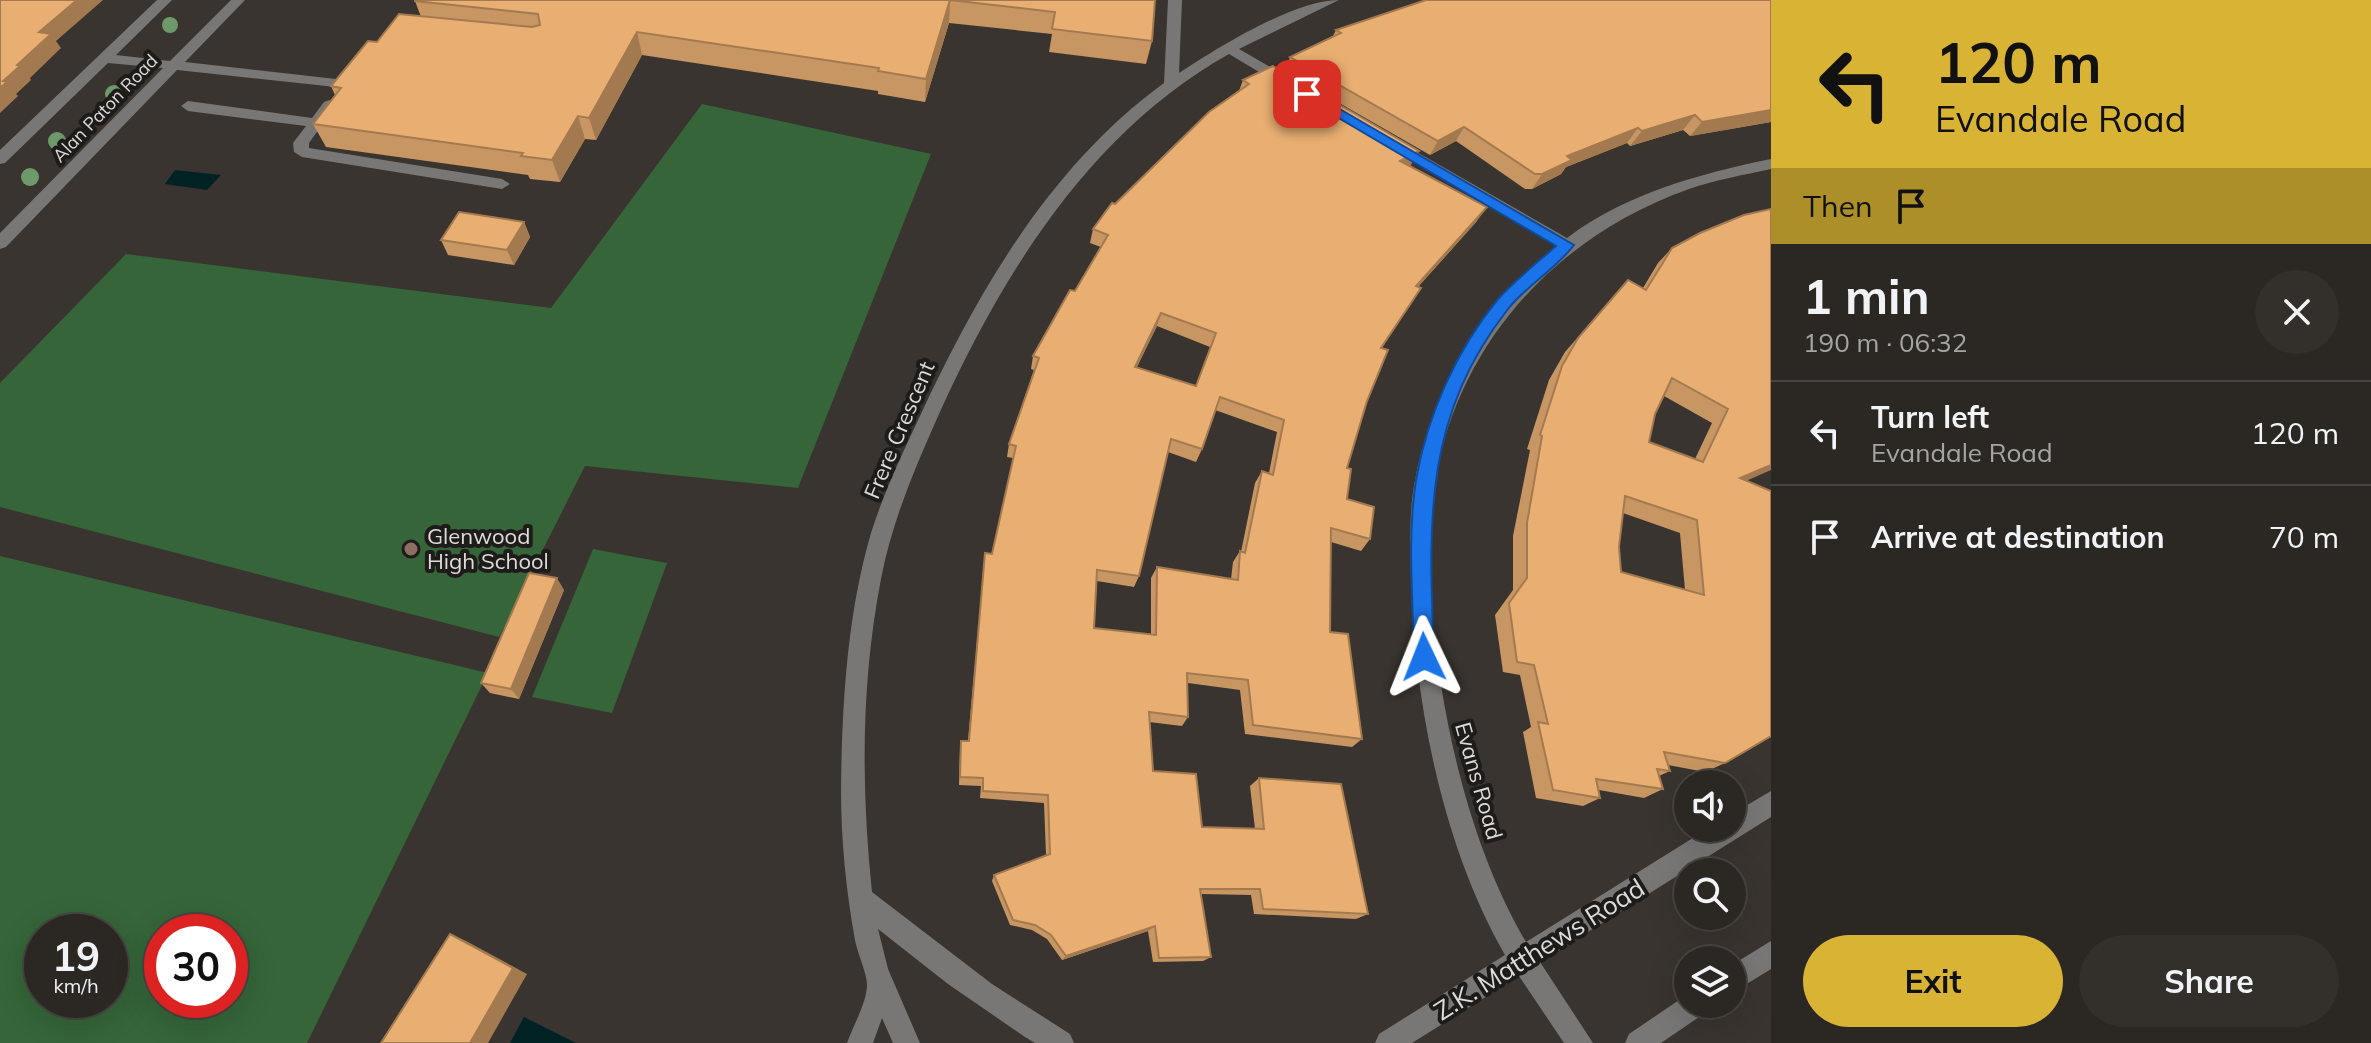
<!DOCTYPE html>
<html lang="en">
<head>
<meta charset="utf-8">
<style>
	:root { --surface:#2b2723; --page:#332f2b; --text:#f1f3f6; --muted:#a6a5a6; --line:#474441; --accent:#d9b334 }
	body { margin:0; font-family:Mulish,sans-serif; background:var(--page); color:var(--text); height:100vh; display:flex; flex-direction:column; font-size:30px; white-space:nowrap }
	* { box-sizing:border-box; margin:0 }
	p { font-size:26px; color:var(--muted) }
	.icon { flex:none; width:44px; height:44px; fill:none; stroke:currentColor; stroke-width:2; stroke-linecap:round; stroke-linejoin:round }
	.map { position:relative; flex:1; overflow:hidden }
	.details { display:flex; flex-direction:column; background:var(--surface); width:600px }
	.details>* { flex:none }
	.guide { background:#d9b334; color:#111; overflow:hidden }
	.controls { position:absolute; left:1674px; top:770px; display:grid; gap:16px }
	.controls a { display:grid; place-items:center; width:72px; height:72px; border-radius:50%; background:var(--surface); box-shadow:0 8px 32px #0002,0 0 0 2px var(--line); font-size:40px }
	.speed { position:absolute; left:24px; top:914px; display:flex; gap:16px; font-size:40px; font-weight:700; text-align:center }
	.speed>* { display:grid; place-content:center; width:104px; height:104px; border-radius:50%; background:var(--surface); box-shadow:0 8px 32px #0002,0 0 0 2px var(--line); line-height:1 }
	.speed small { font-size:20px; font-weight:400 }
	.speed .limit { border:12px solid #d22; background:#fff; color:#111 }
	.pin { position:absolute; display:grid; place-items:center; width:68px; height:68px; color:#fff; margin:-34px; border-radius:16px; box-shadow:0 4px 12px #0006 }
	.me { position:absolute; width:88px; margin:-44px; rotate:358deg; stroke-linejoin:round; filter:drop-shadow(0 0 6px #0008) }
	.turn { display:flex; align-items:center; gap:28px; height:168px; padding:0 32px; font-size:36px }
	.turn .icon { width:104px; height:104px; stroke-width:2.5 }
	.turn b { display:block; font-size:56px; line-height:68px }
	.then { display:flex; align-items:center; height:76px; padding:0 32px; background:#0003; gap:16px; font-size:30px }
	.round { display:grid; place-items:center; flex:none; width:84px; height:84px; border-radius:42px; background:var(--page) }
	.summary { display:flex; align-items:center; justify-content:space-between; height:136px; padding:0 32px }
	h1 { font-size:48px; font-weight:700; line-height:60px }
	.cta { display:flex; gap:16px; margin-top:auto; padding:16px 32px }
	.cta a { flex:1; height:92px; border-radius:48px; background:var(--accent); color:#111; font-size:32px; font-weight:700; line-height:92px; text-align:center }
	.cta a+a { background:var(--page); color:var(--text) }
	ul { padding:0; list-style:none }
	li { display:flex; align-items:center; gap:24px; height:104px; padding:0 32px; border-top:2px solid var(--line) }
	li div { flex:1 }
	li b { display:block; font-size:30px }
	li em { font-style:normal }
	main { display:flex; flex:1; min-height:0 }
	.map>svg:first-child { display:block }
</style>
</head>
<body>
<main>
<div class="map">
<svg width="1771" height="1043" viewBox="0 0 1771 1043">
	<rect width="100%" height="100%" fill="#39342f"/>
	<g fill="#356538" fill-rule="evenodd">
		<polygon points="702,104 931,154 798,488 585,466 499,637 0,507 0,383 126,254 551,308"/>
		<polygon points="593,549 667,563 612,713 532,697"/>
		<path d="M0 556 488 673 307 1043H0ZM42 932H110V1000H42ZM162 932H230V1000H162Z"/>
	</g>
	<g fill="#002225">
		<polygon points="175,170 221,175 207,190 165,184"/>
		<polygon points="524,1017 576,1043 510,1043"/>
	</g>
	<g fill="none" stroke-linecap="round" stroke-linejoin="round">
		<g fill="#797775" fill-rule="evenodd">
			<polygon points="157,0 172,0 116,55 170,61 231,0 245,0 185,62 345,80 352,84 345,88 177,70 6,247 0,249 0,233 163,68 108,63 5,163 0,164 0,150"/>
			<path d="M1168 0H1182L1179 73C1217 48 1294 0 1339 0L1239 49 1291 79V85H1281L1229 54C1090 132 1003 273 939 414 915 468 892 521 881 579 861 682 861 788 872 892L992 984 1070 1034 1074 1043H1035L1025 1037 948 984 878 929 888 969 920 1043H893L882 1018 873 1043H847C853 1026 866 1004 867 986 868 976 857 952 855 940 846 890 841 840 841 790 842 704 847 615 871 533 884 492 902 454 920 416 978 291 1051 165 1164 83Z"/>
			<polygon points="329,100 336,105 309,143 309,148 502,179 510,184 502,189 302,157 294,152 293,143 306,126 188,111 181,106 188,101 312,118 324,102"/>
			<path d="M1394 139 1567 238C1627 193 1699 174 1771 159V169C1743 175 1715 180 1689 189 1557 236 1460 341 1435 479 1423 542 1430 622 1441 685 1455 772 1481 865 1526 942L1709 828H1732V814L1771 791V817L1540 962 1593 1043H1564L1519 976 1412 1043H1375L1379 1034 1505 955C1442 845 1414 701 1411 576 1410 544 1409 511 1415 480 1433 387 1482 304 1557 247L1389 147 1386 144Z"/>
			<polygon points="1771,941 1771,969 1732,993 1732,965"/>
			<polygon points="1688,994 1688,1004 1709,1004 1705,1013 1661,1043 1625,1043 1629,1034"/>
		</g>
	</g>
	<g fill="#6e996b">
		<circle cx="170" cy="25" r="8"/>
		<circle cx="114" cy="94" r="9"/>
		<circle cx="57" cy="141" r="9"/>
		<circle cx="30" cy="177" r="9"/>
	</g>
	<g fill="#c89662" fill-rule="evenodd">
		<polygon points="1155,0 1152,41 1146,64 1049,52 1052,34 949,23 925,102 878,94 878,91 642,55 596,140 585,139 560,182 530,179 528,175 326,147 313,124 335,95 331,86 377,42 421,17 415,1"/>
		<polygon points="1771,0 1771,122 1690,136 1683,130 1630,146 1627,143 1566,167 1561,174 1532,189 1525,189 1456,141 1430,155 1285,72 1290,57 1333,36 1336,30"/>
		<path d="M1243 80 1411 165 1409 166 1477 221 1418 287 1382 348 1347 468V499L1370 539 1361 551 1331 542 1330 632 1362 739 1352 747 1245 734 1240 690 1188 683V717L1182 726 1149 722 1153 771 1202 827 1255 829 1250 786 1259 778 1368 914 1356 919 1254 914 1251 895 1201 894 1211 957 1203 961 1153 962 1148 931 1062 960 1047 939 1032 930 1010 925 992 881 994 875 1046 855 1044 803 980 798 981 786 959 785 960 749 961 741H968L985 553 992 554 1013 458 1007 457 1009 444 1034 370 1031 369 1033 356 1075 291 1101 247 1090 243 1093 229 1115 204 1239 91ZM1157 326 1210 347 1196 386 1137 367ZM1215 410 1277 432 1269 473 1262 471 1255 483 1241 552 1240 551 1233 562 1231 579 1157 567 1151 578V635L1094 628 1097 581 1134 587 1139 576 1168 452 1196 462 1202 449Z"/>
		<polygon points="524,222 530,237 514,265 448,255 441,240"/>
		<path d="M1700 233 1746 481 1725 763 1705 772 1668 765 1670 771 1659 776 1663 789 1644 798 1599 790 1600 798 1583 806 1536 798 1523 732 1531 727 1520 675 1503 672 1495 615 1513 590V536L1530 450 1527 449 1549 380 1565 352 1628 280 1643 288 1658 263 1672 248ZM1664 396 1712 423 1695 459 1649 442 1655 414ZM1623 513 1680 533 1685 590 1621 572 1619 547Z"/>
		<polygon points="564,590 519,699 490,693 481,683"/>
	</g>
	<g fill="#a37a50">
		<polygon points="77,0 103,0 56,41 61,48 30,78 31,80 16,94 18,96 0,113 0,88 3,81 39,32"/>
		<polygon points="950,0 949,23 925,102 926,79"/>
		<polygon points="637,32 642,55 596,140 589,118"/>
		<polygon points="1771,110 1771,122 1690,136 1702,122"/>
		<polygon points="1695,115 1683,130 1630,146 1642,131"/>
		<polygon points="578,116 585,139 560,182 552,160"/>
		<polygon points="1464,127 1456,141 1430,155 1438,141"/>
		<polygon points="1638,128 1627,143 1566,167 1561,174 1532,189 1542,174 1567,156"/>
		<polygon points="1419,151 1411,165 1392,176 1400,161"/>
		<polygon points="1487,207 1477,221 1407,299 1416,286"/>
		<polygon points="524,222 530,237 514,265 507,250"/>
		<polygon points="1161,313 1157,326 1130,380 1135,367"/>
		<polygon points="1771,465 1771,470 1723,491 1740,478"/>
		<polygon points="557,578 564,590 519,699 511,689"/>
		<polygon points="1155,926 1148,931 1062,960 1066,956"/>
		<polygon points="450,934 466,941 527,974 488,1043 470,1043"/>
	</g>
	<g fill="#e9af72" stroke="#a37a50" stroke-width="2" fill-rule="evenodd">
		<polygon points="0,0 77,0 39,32 51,34 17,65 20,66 3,81 7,82 0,88"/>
		<polygon points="415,0 1155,0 1152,41 1052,29 1055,12 950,0 926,79 878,71 879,68 637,32 589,118 578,116 552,160 521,156 523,153 313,124 341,88 331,86 368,41 377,42 399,14 532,27 540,25 538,14 415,1"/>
		<polygon points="1426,0 1771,0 1771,110 1702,122 1695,115 1642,131 1638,128 1567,156 1572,160 1542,174 1535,174 1464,127 1438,141 1290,57 1341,33 1336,30"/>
		<path d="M1273 66 1419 151 1400 161 1487 207 1416 286 1421 288 1381 348 1388 350 1367 401 1347 468 1351 469 1347 499 1374 507 1370 539 1331 528 1330 632 1348 634 1362 739 1253 725 1248 680 1187 673 1188 717 1149 712 1153 771 1196 774 1202 827 1264 829 1259 778 1341 784 1368 914 1263 909 1260 889H1200L1211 957 1159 958 1155 926 1066 956 1051 935 1035 925 1013 920 994 875 1050 854 1048 795 983 791V778L960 777 961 741H969L985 553 992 554 1016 446 1009 444 1039 358 1033 356 1070 290 1075 291 1108 235 1093 229 1112 203 1115 204 1209 112 1249 84 1243 80ZM1161 313 1216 333 1196 386 1135 367ZM1220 397 1284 420 1273 475 1262 471 1245 553 1240 551 1238 580 1157 567 1156 635 1094 628 1097 570 1139 576 1171 439 1202 449Z"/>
		<path d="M1771 209V465L1740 478 1771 491V736L1725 763 1664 752 1670 771 1657 769 1663 789 1596 779 1600 798 1553 790 1538 722 1548 724 1534 665 1517 662 1509 603 1527 578V523L1542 436 1540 435 1562 366 1578 338 1628 280 1646 290 1672 248 1700 233 1744 215ZM1672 378 1728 409 1703 462 1649 442 1655 414ZM1625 496 1697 520 1704 595 1621 572 1619 547Z"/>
		<polygon points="459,212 524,222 507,250 441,240"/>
		<polygon points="529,573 557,578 511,689 481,683"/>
		<polygon points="450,934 513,968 470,1043 381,1043"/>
	</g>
	<path fill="#1a73e8" stroke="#114b97" stroke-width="2" d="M1307 90 1574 245C1556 269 1527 285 1508 309 1422 419 1429 525 1434 657L1431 663 1424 666 1417 663 1414 657C1413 599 1407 538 1416 480 1427 416 1456 350 1498 299 1515 280 1537 263 1556 246L1303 97V91Z"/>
	<circle fill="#8d6e63" stroke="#1e1c1a" stroke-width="3" cx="411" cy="549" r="8"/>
	<g text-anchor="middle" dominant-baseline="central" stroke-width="8" stroke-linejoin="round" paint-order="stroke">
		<g font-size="18" fill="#dedbd8" stroke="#1e1c1a">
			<text transform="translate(105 108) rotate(-46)">Alan Paton Road</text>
		</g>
		<g font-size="22" fill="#dedbd8" stroke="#1e1c1a">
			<text transform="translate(899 430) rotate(-67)">Frere Crescent</text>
			<text transform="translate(1479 781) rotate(74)">Evans Road</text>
		</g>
		<g font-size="22" fill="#dedbd8" stroke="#1e1c1a" text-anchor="start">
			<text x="427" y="536">Glenwood<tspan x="427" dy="25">High School</tspan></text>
		</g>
		<g font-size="26" fill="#dedbd8" stroke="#1e1c1a">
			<text transform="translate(1539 949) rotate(-32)">Z.K. Matthews Road</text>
		</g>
	</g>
</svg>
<div class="controls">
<a><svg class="icon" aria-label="sound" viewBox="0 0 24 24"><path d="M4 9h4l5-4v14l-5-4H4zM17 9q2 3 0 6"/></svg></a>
<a><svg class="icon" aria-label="search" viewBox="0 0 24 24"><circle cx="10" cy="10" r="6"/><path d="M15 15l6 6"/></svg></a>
<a><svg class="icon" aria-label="layers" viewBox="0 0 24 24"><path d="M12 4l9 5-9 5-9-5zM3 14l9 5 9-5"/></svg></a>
</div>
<div class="speed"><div>19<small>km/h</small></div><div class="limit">30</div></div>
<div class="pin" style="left:1307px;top:94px;background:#d93025"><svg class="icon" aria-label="arrive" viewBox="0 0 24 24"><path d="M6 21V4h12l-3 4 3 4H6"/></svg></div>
<svg class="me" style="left:1424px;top:657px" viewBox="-20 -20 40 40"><path d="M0-17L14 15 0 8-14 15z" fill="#1a73e8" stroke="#fff" stroke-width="4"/></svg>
</div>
<section class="details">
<div class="guide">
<div class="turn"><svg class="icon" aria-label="left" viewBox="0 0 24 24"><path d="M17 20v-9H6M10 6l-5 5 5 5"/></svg><div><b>120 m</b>Evandale Road</div></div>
<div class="then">Then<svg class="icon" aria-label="arrive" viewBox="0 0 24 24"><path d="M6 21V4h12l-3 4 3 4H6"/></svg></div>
</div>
<div class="summary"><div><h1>1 min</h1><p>190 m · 06:32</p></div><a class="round"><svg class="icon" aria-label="close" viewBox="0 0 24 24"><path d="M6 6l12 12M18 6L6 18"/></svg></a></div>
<ul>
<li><svg class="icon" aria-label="left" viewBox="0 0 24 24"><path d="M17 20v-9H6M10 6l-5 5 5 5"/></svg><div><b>Turn left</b><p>Evandale Road</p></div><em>120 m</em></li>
<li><svg class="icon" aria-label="arrive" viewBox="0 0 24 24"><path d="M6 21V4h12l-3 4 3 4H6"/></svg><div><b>Arrive at destination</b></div><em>70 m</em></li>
</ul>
<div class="cta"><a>Exit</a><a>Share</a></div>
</section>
</main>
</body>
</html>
